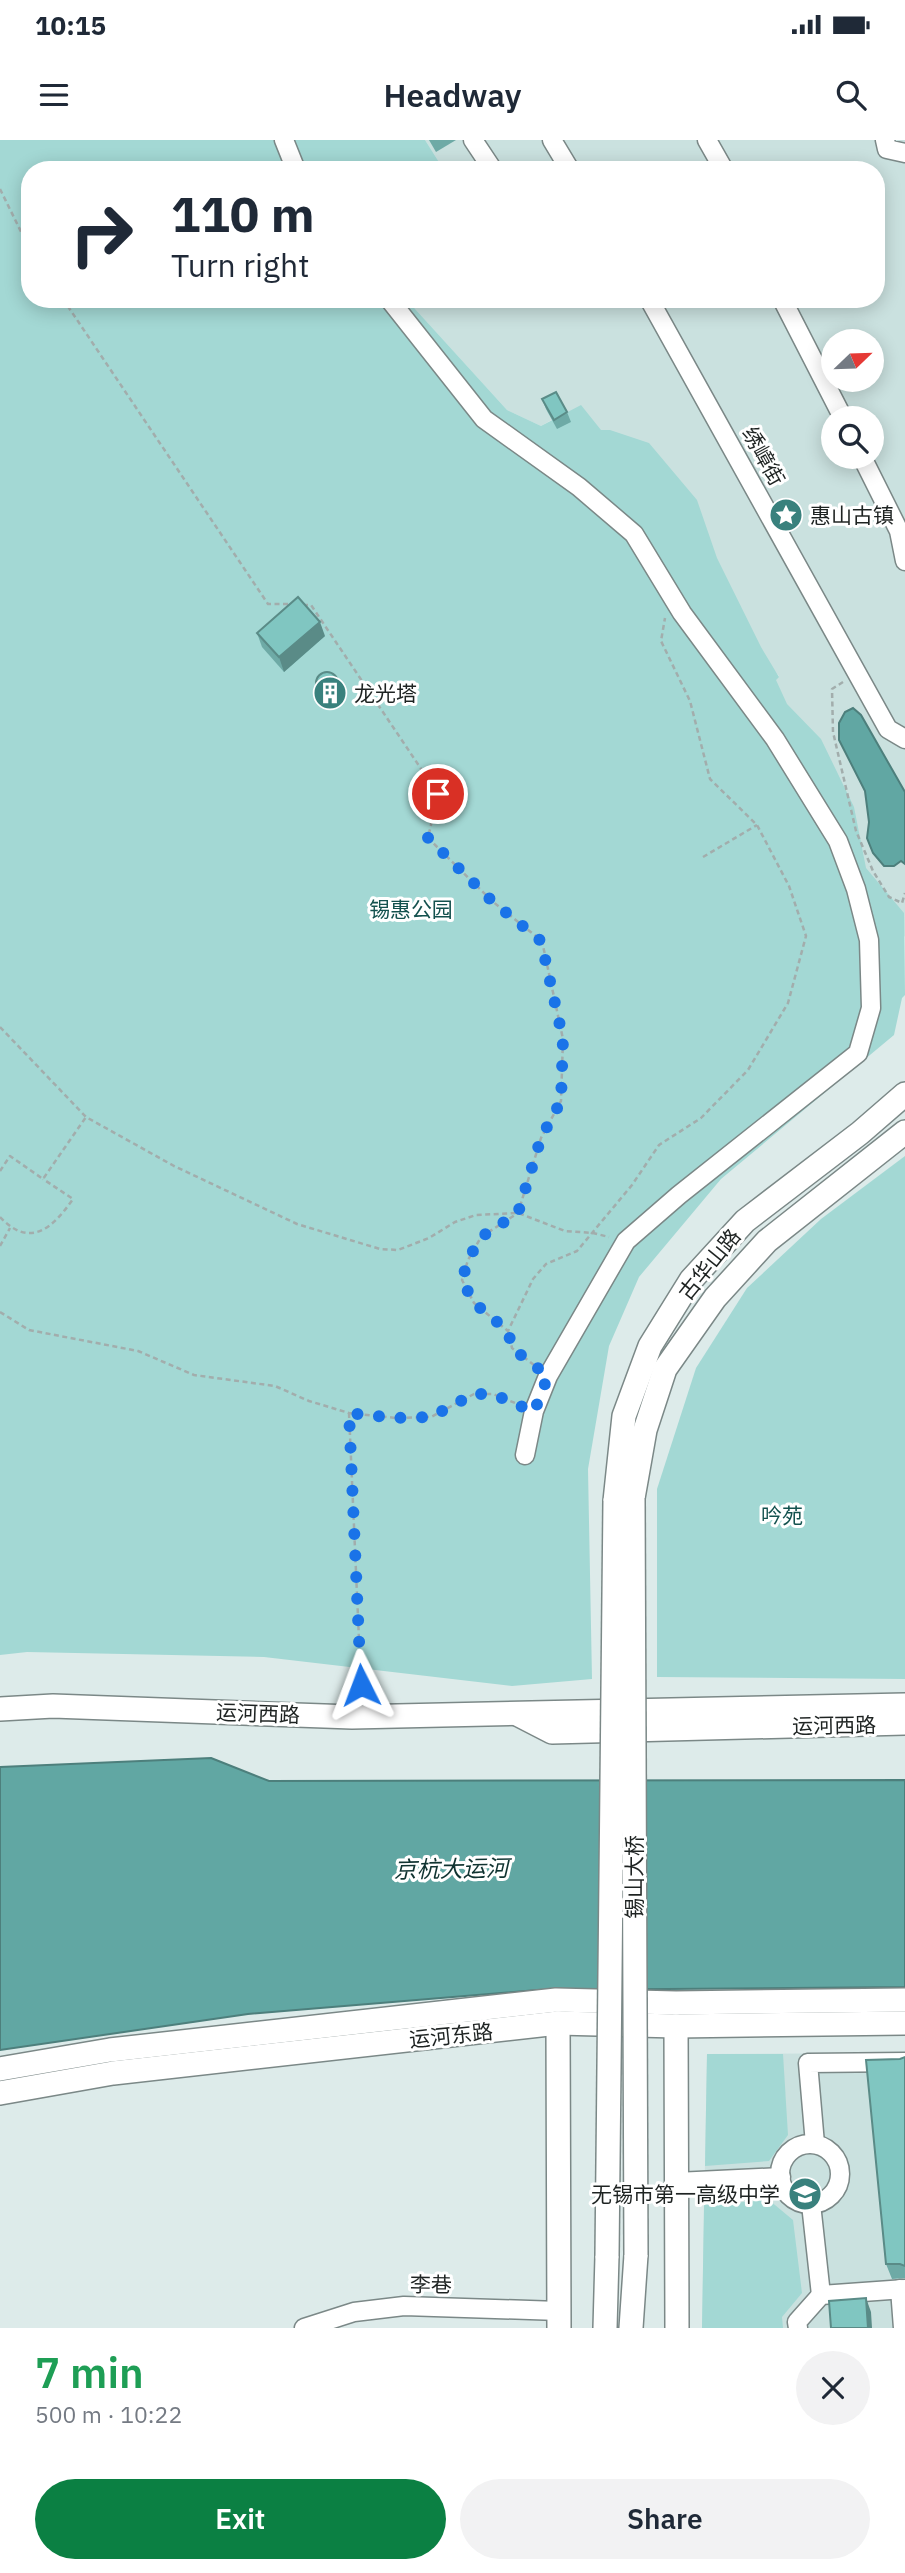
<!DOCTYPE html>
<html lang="en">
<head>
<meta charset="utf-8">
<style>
	:root { --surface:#fff; --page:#f2f2f3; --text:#1f2937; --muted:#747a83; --accent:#0b8043 }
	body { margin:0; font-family:"IBM Plex Sans","Noto Sans SC",sans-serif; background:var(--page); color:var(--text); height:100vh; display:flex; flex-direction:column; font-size:26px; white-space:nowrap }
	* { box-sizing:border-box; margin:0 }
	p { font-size:23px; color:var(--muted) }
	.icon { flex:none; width:38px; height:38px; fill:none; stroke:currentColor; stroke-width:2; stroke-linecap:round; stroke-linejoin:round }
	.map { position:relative; height:2188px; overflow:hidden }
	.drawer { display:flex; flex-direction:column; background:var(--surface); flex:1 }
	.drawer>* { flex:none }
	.banner { position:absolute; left:21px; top:21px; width:864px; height:147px; border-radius:28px; box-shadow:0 4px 18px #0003; background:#fff; color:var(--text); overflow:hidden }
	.needle { width:46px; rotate:67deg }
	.buttons { position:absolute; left:821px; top:189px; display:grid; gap:14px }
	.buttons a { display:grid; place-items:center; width:63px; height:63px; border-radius:50%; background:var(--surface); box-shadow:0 4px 18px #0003; font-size:35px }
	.pin { position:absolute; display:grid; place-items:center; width:60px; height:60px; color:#fff; margin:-30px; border:4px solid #fff; border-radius:50%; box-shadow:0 2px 7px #0007 }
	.me { position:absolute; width:77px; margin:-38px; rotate:357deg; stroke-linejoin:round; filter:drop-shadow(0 0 5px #0008) }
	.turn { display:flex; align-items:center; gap:24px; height:147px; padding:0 35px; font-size:32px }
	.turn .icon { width:91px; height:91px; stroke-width:2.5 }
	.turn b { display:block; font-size:49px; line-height:60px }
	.round { display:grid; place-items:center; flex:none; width:74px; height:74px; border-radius:37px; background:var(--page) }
	.head { display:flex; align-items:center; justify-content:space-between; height:119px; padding:0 35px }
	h1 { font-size:42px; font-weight:600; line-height:52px; color:#1e9e55 }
	.cta { display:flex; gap:14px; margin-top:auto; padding:14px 35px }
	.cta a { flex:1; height:80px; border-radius:42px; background:var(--accent); color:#fff; font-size:28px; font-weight:600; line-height:80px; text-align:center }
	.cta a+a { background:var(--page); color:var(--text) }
	.status { display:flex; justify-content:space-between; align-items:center; height:49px; padding:0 35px; background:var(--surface); direction:ltr }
	.status svg { height:19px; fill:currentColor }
	header { display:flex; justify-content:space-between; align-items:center; height:91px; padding:0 35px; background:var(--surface); font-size:32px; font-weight:600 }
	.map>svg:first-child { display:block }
</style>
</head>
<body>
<div class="status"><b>10:15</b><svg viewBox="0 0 49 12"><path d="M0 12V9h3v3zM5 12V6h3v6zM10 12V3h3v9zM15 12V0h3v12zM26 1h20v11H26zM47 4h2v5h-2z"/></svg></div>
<header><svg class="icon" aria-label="menu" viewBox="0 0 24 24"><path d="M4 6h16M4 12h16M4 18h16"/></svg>Headway<svg class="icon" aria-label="search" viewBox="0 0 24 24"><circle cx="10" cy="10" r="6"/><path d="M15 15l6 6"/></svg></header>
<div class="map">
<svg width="905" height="2188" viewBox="0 0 905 2188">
	<rect width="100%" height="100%" fill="#ddebea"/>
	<g fill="#cae1df" fill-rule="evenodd">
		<path d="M425 0H905V797L886 771 763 552 779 536 565 272 541 286 507 270 406 159H877V30H444ZM833 201H872V240H833ZM833 278H872V317H833Z"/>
		<polygon points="905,1913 905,2188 702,2188 707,1914"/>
	</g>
	<g fill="#a3d8d4">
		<polygon points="0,0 425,0 444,30 30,30 30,159 406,159 507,270 541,286 581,265 601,290 610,290 649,303 697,360 717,418 761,507 779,537 776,540 787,564 821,599 854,667 866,728 904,773 905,855 902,858 894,895 721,1039 639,1137 609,1206 588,1329 592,1539 512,1546 264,1517 27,1512 0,1515"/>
		<polygon points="905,1016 905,1539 657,1537 657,1349 696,1228 747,1148 821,1079"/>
		<polygon points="707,1914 783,1914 788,1995 769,2021 705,2026"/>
		<polygon points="769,2060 793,2080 802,2153 782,2177 783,2188 702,2188 704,2065"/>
	</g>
	<g fill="#61a7a3" stroke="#4d7f7c" stroke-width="2">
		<polygon points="853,568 861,575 905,652 905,724 901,721 894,726 884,726 873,713 867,698 869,682 865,651 839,600 839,583 845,572"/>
		<polygon points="211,1618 269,1641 905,1640 905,1847 537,1850 248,1874 0,1910 0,1627"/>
	</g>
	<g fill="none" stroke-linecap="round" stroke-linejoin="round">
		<defs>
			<g id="minor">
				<polyline points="284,0 296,30"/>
				<polyline points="473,0 493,30"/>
				<polyline points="552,0 570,30"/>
				<polyline points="707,0 724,30"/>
				<polyline points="885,0 887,9 905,13"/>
				<polyline points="389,159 484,279 579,347 634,394 682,473 775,599 838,701 856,749 869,800 871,868 858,913 679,1055 626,1101 548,1236 534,1271 525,1315"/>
				<polyline points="649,159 888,589 905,599"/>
				<polyline points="782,159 843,278"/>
				<polyline points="862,317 899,391 905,421"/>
				<polyline points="815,2004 808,1923 905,1922"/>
				<circle cx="810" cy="2034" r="30"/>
				<polyline points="676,2042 781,2037"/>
				<polyline points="811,2064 821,2155"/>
				<polyline points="900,2149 903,2188"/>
				<polyline points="304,2188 354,2172 404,2166 559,2171"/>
				<polyline points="798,2188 797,2182 821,2155 905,2149"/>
			</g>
			<g id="major">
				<polyline points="633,1358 645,1290 665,1229 715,1158 767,1101 905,992"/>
				<polyline points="615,1361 624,1276 650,1206 691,1140 745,1081 860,993 905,954"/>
				<polyline points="0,1569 53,1566 352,1577 905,1565"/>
				<polyline points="519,1575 552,1592 905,1583"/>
				<polyline points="558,1883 559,2188"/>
				<polyline points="676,1886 677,2188"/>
				<polyline points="0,1929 110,1910 556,1860 676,1863 905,1860"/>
				<polyline points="0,1953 113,1933 558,1883 676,1886 905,1883"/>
				<polyline points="605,2188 607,2116"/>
				<polyline points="631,2188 636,2115"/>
			</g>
		</defs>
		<use href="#minor" stroke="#7b8887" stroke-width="21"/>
		<use href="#major" stroke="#7b8887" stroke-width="26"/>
		<g stroke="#a2adac" stroke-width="2.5" stroke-dasharray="5 3.5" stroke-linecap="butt">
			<polyline points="0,49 30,110"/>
			<polyline points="63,159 268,464 290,464"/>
			<polyline points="303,465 311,465 438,654 428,698 492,761 542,801 563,899 561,961 541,998 518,1073 481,1097 468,1120 462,1140 474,1163 508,1191"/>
			<polyline points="843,542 832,549 833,592 856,691 873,731 889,757 902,763 905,753"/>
			<polyline points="703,717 757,685"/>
			<polyline points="0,887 86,977 174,1026 297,1084 380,1109 398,1110 429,1098 455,1082 476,1075 518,1073 565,1091 593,1093 609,1097"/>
			<polyline points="0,1031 10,1016 43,1039 86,977"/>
			<path d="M0 1077C30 1109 53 1088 73 1059L43 1039"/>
			<polyline points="0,1106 10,1088"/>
			<polyline points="0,1172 29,1190 138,1211 194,1235 275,1246 309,1261 349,1273 396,1278 431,1277 474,1254 493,1254 520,1265"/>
			<polyline points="534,1225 512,1208 508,1191 533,1139 546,1124 577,1111 632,1045 659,1005 701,978 748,930 788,863 806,796 789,746 757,685 710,639 690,561 661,501 665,478"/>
			<polyline points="349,1273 361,1545"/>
		</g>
		<use href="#minor" stroke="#fff" stroke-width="18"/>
		<use href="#major" stroke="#fff" stroke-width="23"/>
		<defs>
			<g id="major-bridge">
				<polyline points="633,1358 636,2115"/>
				<polyline points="607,2116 615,1361"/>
			</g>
		</defs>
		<use href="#major-bridge" stroke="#7b8887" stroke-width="26" stroke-linecap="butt"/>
		<use href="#major-bridge" stroke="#fff" stroke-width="23"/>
	</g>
	<g fill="#6eaaa6">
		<polygon points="429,0 456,0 436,12"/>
		<polygon points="521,159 535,159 525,165"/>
		<polygon points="542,259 567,272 571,282 557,289 546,269"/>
		<polygon points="257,493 325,496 284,532 262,507"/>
		<polygon points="315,543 342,553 338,561 330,564 322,561"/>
		<polygon points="905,1917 905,2138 892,2139 886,2124 900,1919"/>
	</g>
	<g fill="#5a8b87">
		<polygon points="320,482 325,496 284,532 279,517"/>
		<polygon points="338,543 342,553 338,561 335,552"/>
		<polygon points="866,2158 871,2172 872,2188 868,2188"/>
	</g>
	<g fill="#80c6c1" stroke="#5a8b87" stroke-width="2">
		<polygon points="556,252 567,272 554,280 542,259"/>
		<polygon points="298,457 320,482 279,517 257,493"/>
		<circle cx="327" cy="543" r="11"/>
		<polygon points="905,1917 905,2126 900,2124 886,2124 866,1920 900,1919"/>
		<polygon points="866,2158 868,2188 831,2188 829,2161"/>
	</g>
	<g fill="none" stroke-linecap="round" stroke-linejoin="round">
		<polyline stroke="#1a73e8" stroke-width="12" stroke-dasharray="0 21.6" points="361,1545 349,1273 396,1278 431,1277 474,1254 493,1254 534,1272 548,1236 512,1208 508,1191 474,1163 462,1140 468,1120 481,1097 518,1073 541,998 561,961 563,899 541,801 492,761 428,698 438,654"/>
	</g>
	<defs>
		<symbol id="sight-disc" viewBox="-11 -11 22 22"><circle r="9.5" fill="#39817d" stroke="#fff"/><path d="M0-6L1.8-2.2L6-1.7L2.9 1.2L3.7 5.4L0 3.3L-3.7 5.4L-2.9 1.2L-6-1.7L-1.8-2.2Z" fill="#fff"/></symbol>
		<symbol id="building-disc" viewBox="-11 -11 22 22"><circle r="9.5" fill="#39817d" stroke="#fff"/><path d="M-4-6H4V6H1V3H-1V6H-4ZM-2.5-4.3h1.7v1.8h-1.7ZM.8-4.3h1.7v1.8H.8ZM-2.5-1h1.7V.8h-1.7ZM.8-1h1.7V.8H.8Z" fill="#fff"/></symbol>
		<symbol id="school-disc" viewBox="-11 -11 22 22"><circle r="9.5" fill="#39817d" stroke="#fff"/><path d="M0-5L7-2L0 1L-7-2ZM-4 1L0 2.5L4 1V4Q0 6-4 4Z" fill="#fff"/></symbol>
	</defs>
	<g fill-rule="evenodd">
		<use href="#sight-disc" x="767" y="356" width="38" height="38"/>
		<use href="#building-disc" x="311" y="534" width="38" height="38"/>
		<use href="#school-disc" x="786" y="2035" width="38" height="38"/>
	</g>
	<g text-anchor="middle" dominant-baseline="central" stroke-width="6" stroke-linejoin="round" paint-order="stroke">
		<g font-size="21" fill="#1e2322" stroke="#fff">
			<text transform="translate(764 316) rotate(61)">绣嶂街</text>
			<text transform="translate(709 1124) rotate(-51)">古华山路</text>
			<text transform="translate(258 1573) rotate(2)">运河西路</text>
			<text transform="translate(834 1585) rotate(-1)">运河西路</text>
			<text transform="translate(634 1737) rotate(-90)">锡山大桥</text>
			<text transform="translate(451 1895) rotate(-6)">运河东路</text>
			<text transform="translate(431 2144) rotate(1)">李巷</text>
		</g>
		<g font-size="21" fill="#1e2322" stroke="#fff" text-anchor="start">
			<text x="810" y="375">惠山古镇</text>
			<text x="354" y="553">龙光塔</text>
			<text x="780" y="2054" text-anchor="end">无锡市第一高级中学</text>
		</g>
		<g font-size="21" fill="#13514e" stroke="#fff">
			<text x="411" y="769">锡惠公园</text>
			<text x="782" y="1375">吟苑</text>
		</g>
		<g font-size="23" font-style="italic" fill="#103331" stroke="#fff">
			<text transform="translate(451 1728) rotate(-1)">京杭大运河</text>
		</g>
	</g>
</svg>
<div class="buttons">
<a><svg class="needle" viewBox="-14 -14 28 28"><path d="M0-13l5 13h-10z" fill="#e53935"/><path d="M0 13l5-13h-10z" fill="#747a83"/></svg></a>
<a><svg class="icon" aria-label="search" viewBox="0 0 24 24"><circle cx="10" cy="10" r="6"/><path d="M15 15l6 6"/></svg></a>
</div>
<div class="pin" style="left:438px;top:654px;background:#d93025"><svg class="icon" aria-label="arrive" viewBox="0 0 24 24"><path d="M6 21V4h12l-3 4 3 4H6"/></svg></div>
<svg class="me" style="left:361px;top:1545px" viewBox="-20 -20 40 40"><path d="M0-17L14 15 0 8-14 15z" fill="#1a73e8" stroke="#fff" stroke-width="4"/></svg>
<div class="banner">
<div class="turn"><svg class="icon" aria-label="right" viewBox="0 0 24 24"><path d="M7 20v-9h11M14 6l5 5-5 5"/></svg><div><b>110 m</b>Turn right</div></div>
</div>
</div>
<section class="drawer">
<div class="head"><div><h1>7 min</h1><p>500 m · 10:22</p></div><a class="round"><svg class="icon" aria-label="close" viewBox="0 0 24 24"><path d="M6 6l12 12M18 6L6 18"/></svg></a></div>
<div class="cta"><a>Exit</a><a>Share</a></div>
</section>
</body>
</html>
